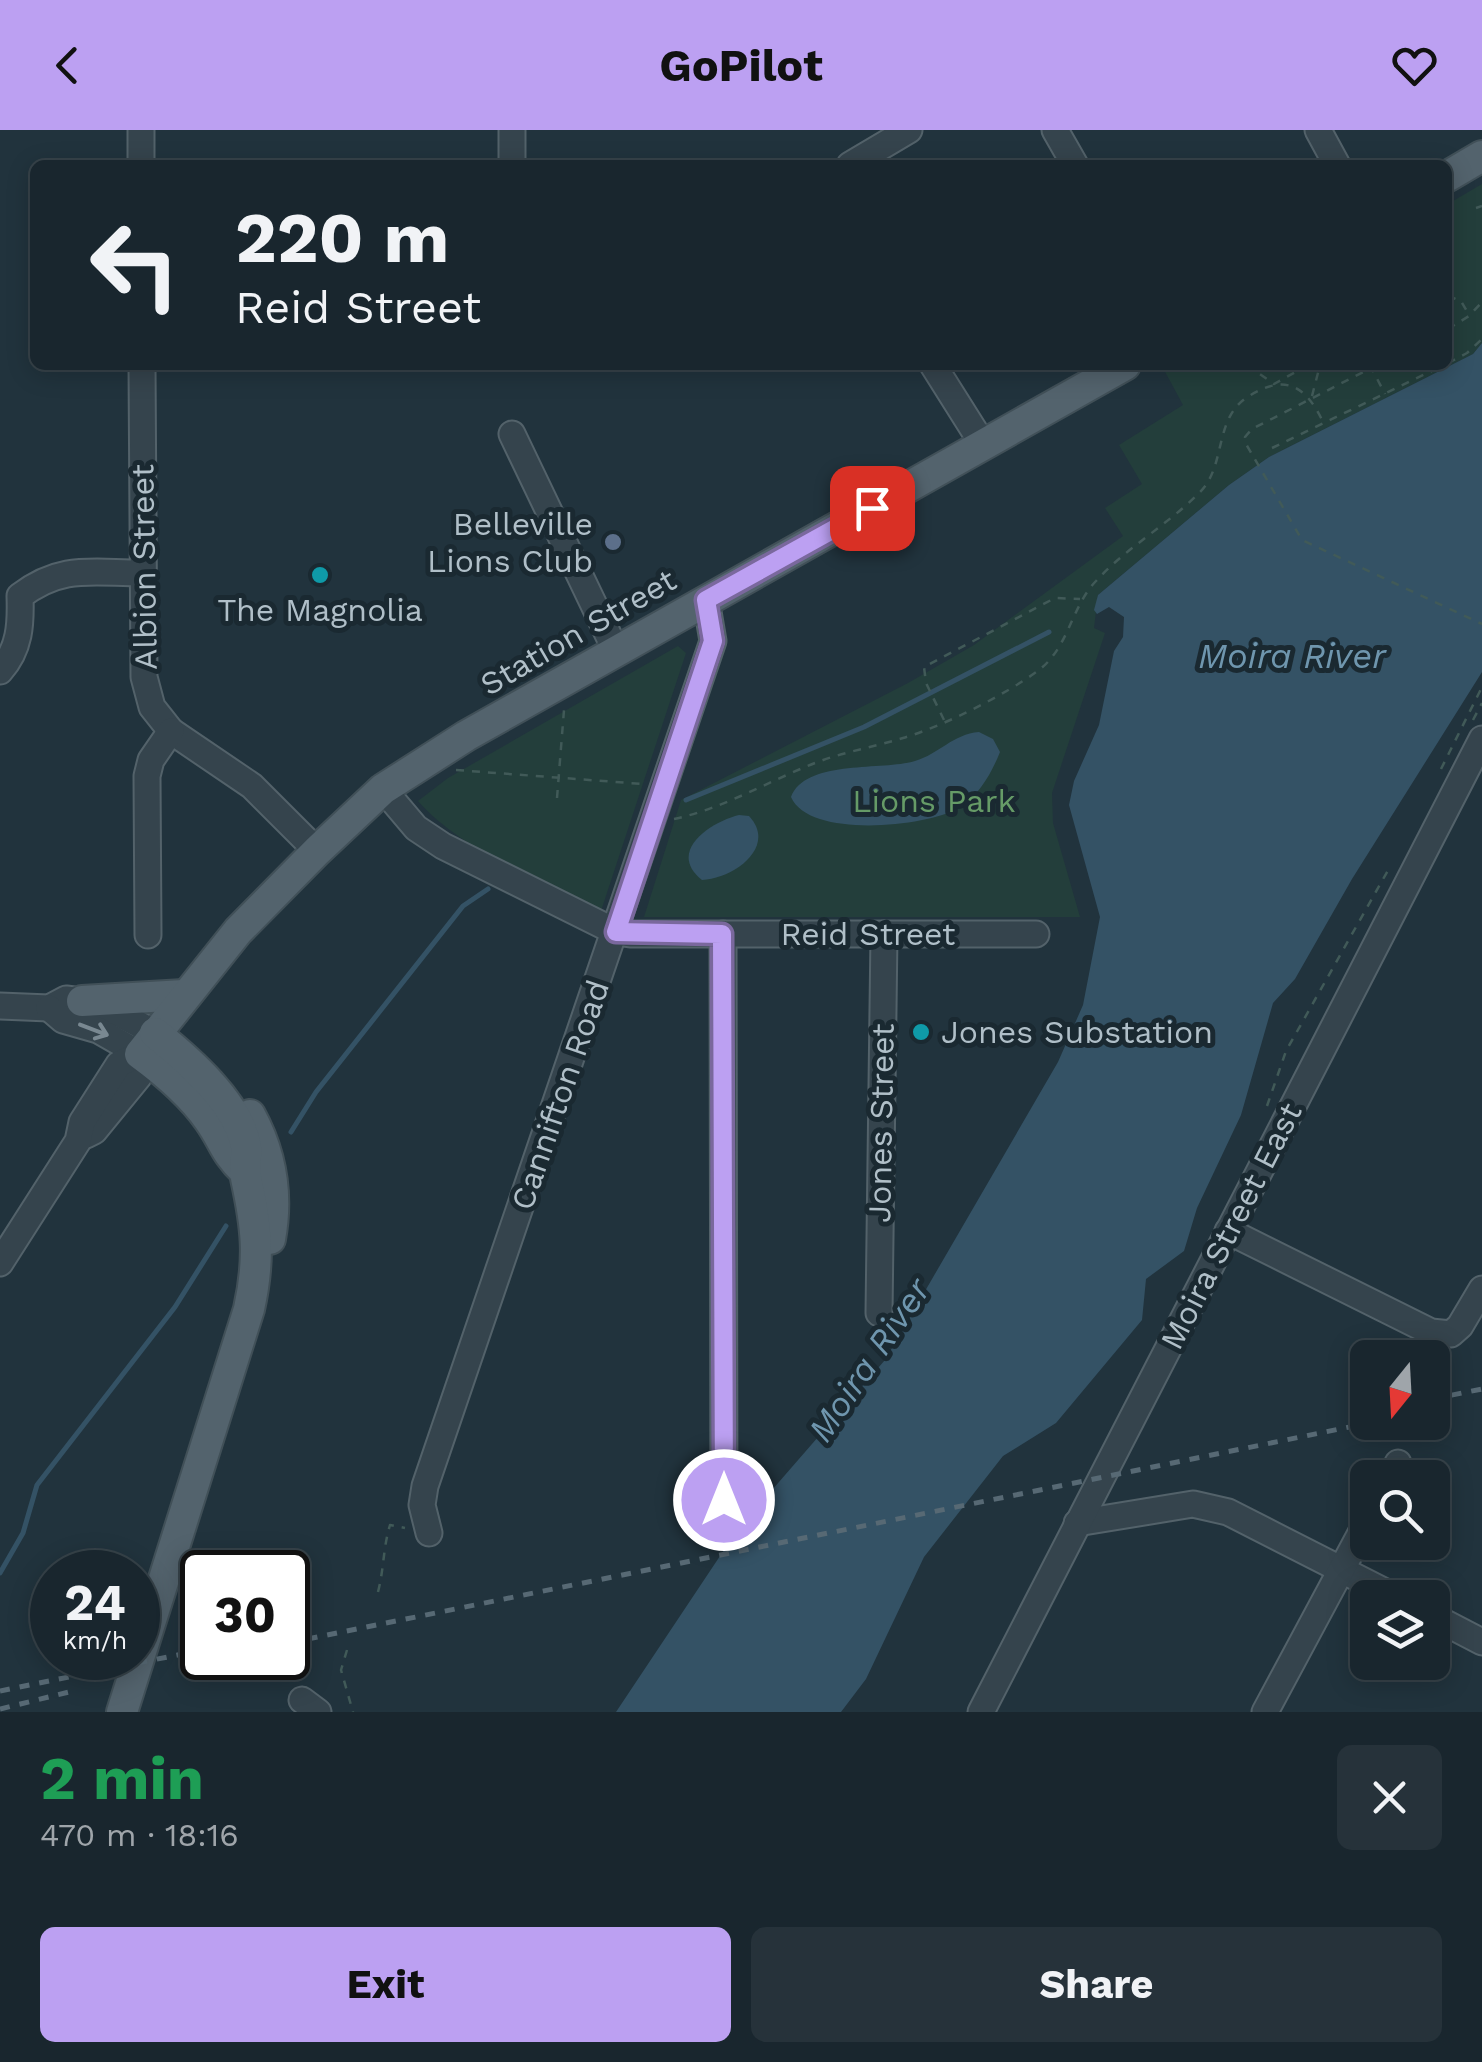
<!DOCTYPE html>
<html lang="en">
<head>
<meta charset="utf-8">
<style>
	:root { --surface:#19262e; --page:#26323a; --text:#f1f3f6; --muted:#9fa5aa; --line:#37434a; --accent:#bca0f2 }
	body { margin:0; font-family:"Work Sans",sans-serif; background:var(--page); color:var(--text); height:100vh; display:flex; flex-direction:column; font-size:38px; white-space:nowrap }
	* { box-sizing:border-box; margin:0 }
	p { font-size:32px; color:var(--muted) }
	.icon { flex:none; width:55px; height:55px; fill:none; stroke:currentColor; stroke-width:2; stroke-linecap:round; stroke-linejoin:round }
	.map { position:relative; height:1582px; overflow:hidden }
	.drawer { display:flex; flex-direction:column; background:var(--surface); flex:1 }
	.drawer>* { flex:none }
	.top-card { position:absolute; left:30px; top:30px; width:1422px; height:210px; border-radius:15px; box-shadow:0 5px 25px #0003,0 0 0 2px var(--line); background:#19262e; color:var(--text); overflow:hidden }
	.needle { width:65px; rotate:198deg }
	.fabs { position:absolute; left:1350px; top:1210px; display:grid; gap:20px }
	.fabs a { display:grid; place-items:center; width:100px; height:100px; border-radius:15px; background:var(--surface); box-shadow:0 5px 25px #0003,0 0 0 2px var(--line); font-size:50px }
	.speed { position:absolute; left:30px; top:1420px; display:flex; gap:20px; font-size:50px; font-weight:700; text-align:center }
	.speed>* { display:grid; place-content:center; width:130px; height:130px; border-radius:50%; background:var(--surface); box-shadow:0 5px 25px #0003,0 0 0 2px var(--line); line-height:1 }
	.speed small { font-size:25px; font-weight:400 }
	.speed .limit { border:5px solid #111; border-radius:15px; background:#fff; color:#111 }
	.pin { position:absolute; display:grid; place-items:center; width:85px; height:85px; color:#fff; margin:-42px; border-radius:20px; box-shadow:0 5px 15px #0006 }
	.me { position:absolute; width:110px; margin:-55px; rotate:0deg; stroke-linejoin:round; filter:drop-shadow(0 0 8px #0008) }
	.turn { display:flex; align-items:center; gap:35px; height:210px; padding:0 40px; font-size:45px }
	.turn .icon { width:130px; height:130px; stroke-width:2.5 }
	.turn b { display:block; font-size:70px; line-height:85px }
	.round { display:grid; place-items:center; flex:none; width:105px; height:105px; border-radius:15px; background:var(--page) }
	.overview { display:flex; align-items:center; justify-content:space-between; height:170px; padding:0 40px }
	h1 { font-size:60px; font-weight:700; line-height:75px; color:#1e9e55 }
	.cta { display:flex; gap:20px; margin-top:auto; padding:20px 40px }
	.cta a { flex:1; height:115px; border-radius:15px; background:var(--accent); color:#111; font-size:40px; font-weight:700; line-height:115px; text-align:center }
	.cta a+a { background:var(--page); color:var(--text) }
	header { display:flex; justify-content:space-between; align-items:center; height:130px; padding:0 40px; background:var(--accent); color:#111; font-size:45px; font-weight:700 }
	.map>svg:first-child { display:block }
</style>
</head>
<body>
<header><svg class="icon" aria-label="back" viewBox="0 0 24 24"><path d="M15 5l-7 7 7 7"/></svg>GoPilot<svg class="icon" aria-label="heart" viewBox="0 0 24 24"><path d="M12 20l-8-8c-3-5 5-10 8-4 3-6 11-1 8 4z"/></svg></header>
<div class="map">
<svg width="1482" height="1582" viewBox="0 0 1482 1582">
	<rect width="100%" height="100%" fill="#21333d"/>
	<g fill="#233e3b">
		<polygon points="1482,54 1482,213 1473,224 1269,327 1229,355 1098,465 1094,498 1105,503 1052,663 1053,693 1080,787 644,787 681,670 908,553 974,515 1123,406 1105,378 1142,354 1119,315 1183,275 1163,238 1168,235 1448,235 1448,74"/>
		<path d="M678 516 686 523 601 781C541 750 462 721 418 671L448 648Z"/>
	</g>
	<g fill="#345265">
		<polygon points="1482,213 1482,542 1352,749 1295,849 1273,873 1241,985 1197,1078 1184,1121 1146,1149 1142,1190 1056,1293 1003,1326 924,1427 866,1549 841,1582 616,1582 738,1399 885,1230 1058,932 1083,875 1100,787 1069,675 1074,651 1099,595 1114,521 1123,507 1124,487 1109,477 1097,484 1094,480 1098,465 1229,355 1269,327 1473,224"/>
		<path d="M979 602 993 609 1000 622C992 642 979 666 959 678 926 697 809 709 791 667 806 629 882 641 915 631 939 624 953 604 979 602Z"/>
		<path d="M739 685 749 686C778 717 733 749 702 750 666 721 711 692 739 685Z"/>
	</g>
	<g fill="none" stroke-linecap="round" stroke-linejoin="round">
		<g stroke="#345265" stroke-width="5">
			<polyline points="686,670 864,597 1049,502"/>
			<polyline points="291,1002 316,962 463,776 488,759"/>
			<polyline points="0,1443 23,1403 37,1355 175,1177 226,1096"/>
		</g>
		<defs>
			<g id="minor">
				<polyline points="141,0 141,35"/>
				<polyline points="512,0 512,29"/>
				<polyline points="1055,0 1075,35"/>
				<polyline points="1318,0 1337,35"/>
				<polyline points="850,35 909,0"/>
				<polyline points="142,235 144,547 152,577 171,601 252,656 317,721"/>
				<polyline points="933,235 984,316"/>
				<polyline points="512,304 616,521"/>
				<path d="M0 541C20 519 21 494 20 466 62 434 92 443 142 443"/>
				<polyline points="383,659 416,698 443,716 616,802 630,804 1036,804"/>
				<polyline points="723,804 724,1391"/>
				<polyline points="148,805 147,646 151,630 171,601"/>
				<polyline points="0,876 49,878 66,869 82,871 115,882 155,903"/>
				<polyline points="49,878 63,890 98,900 140,924"/>
				<polyline points="86,1005 94,1001 139,946 140,924"/>
				<polyline points="1228,1101 1431,1202 1451,1204 1460,1196 1482,1159"/>
				<polyline points="0,1133 78,1011 82,992 119,934 140,924"/>
				<polyline points="879,1183 884,804"/>
				<polyline points="1390,1348 1398,1333"/>
				<polyline points="1077,1393 1193,1374 1228,1382 1397,1468"/>
				<polyline points="429,1403 422,1375 425,1356 713,511 706,470"/>
				<polyline points="1432,1486 1482,1512"/>
				<polyline points="302,1570 318,1582"/>
				<polyline points="981,1582 1482,609"/>
				<polyline points="1265,1582 1368,1390"/>
			</g>
			<g id="major">
				<polyline points="1448,46 1482,26"/>
				<polyline points="82,871 184,865"/>
				<path d="M250 985C272 1025 278 1065 270 1109"/>
				<path d="M245 1042C224 1022 224 1011 209 990 190 963 166 943 140 924L238 801 317 721 383 659 466 606 1125 235"/>
				<path d="M122 1582 249 1179C260 1129 257 1098 246 1048 244 1038 247 1027 246 1017 239 973 187 929 155 903"/>
			</g>
		</defs>
		<use href="#minor" stroke="#53626a" stroke-width="29"/>
		<use href="#major" stroke="#415058" stroke-width="34"/>
		<g stroke="#415a58" stroke-width="2.5" stroke-dasharray="8 8" stroke-linecap="butt">
			<polyline points="1476,78 1482,76"/>
			<polyline points="1448,166 1461,171 1469,185"/>
			<polyline points="1448,199 1469,186 1482,172"/>
			<polyline points="1448,233 1467,223 1482,209"/>
			<polyline points="1247,235 1274,254 1308,235"/>
			<polyline points="1370,235 1385,264"/>
			<polyline points="1377,235 1252,299 1245,307 1246,314 1302,410 1482,494"/>
			<polyline points="1312,266 1320,235"/>
			<polyline points="1272,318 1444,235"/>
			<polyline points="944,590 926,553 924,537 1055,468 1080,469"/>
			<polyline points="1473,590 1482,573"/>
			<polyline points="1441,639 1482,557"/>
			<polyline points="456,640 643,654"/>
			<polyline points="557,668 564,580"/>
			<path d="M674 689C722 679 769 651 815 633 843 622 874 617 903 608 944 596 1005 565 1039 540 1069 517 1071 477 1096 451 1127 417 1169 394 1200 362 1226 336 1214 290 1246 268 1284 243 1305 254 1323 292"/>
			<polyline points="1267,976 1286,921 1391,735"/>
			<path d="M378 1462C384 1439 383 1418 390 1395L405 1398"/>
			<polyline points="347,1520 341,1540 353,1582"/>
		</g>
		<use href="#minor" stroke="#35444d" stroke-width="25"/>
		<use href="#major" stroke="#53636d" stroke-width="30"/>
		<g stroke="#576974" stroke-width="5" stroke-dasharray="10 10" stroke-linecap="butt">
			<polyline points="1432,1269 1482,1259"/>
			<polyline points="288,1513 1374,1292"/>
			<polyline points="0,1561 202,1520"/>
			<polyline points="0,1579 73,1561"/>
		</g>
	</g>
	<defs><path id="oneway-shaft" d="M-6 0H5M1.5-3L5.5 0L1.5 3" fill="none" stroke-width="1.6" stroke-linecap="round" stroke-linejoin="round" transform="scale(2.5)"/></defs>
	<use stroke="#798891" href="#oneway-shaft" transform="translate(94 900) rotate(21)"/>
	<g fill="none" stroke-linecap="round" stroke-linejoin="round">
		<defs>
			<polyline id="route" points="724,1370 722,804 616,802 713,511 706,470 872,378"/>
		</defs>
		<use href="#route" stroke="#7a689d" stroke-width="25"/>
		<use href="#route" stroke="#bca0f2" stroke-width="18"/>
	</g>
	<circle fill="#5c6f8a" stroke="#1a2931" stroke-width="4" cx="613" cy="412" r="10"/>
	<g fill="#0f9aa8" stroke="#1a2931" stroke-width="4">
		<circle cx="320" cy="445" r="10"/>
		<circle cx="921" cy="902" r="10"/>
	</g>
	<g text-anchor="middle" dominant-baseline="central" stroke-width="10" stroke-linejoin="round" paint-order="stroke">
		<g font-size="32" fill="#b0bfc8" stroke="#1a2931" text-anchor="end">
			<text x="593" y="394">Belleville<tspan x="593" dy="37">Lions Club</tspan></text>
			<text x="320" y="480" text-anchor="middle">The Magnolia</text>
			<text x="941" y="902" text-anchor="start">Jones Substation</text>
		</g>
		<g font-size="32" fill="#b0bfc8" stroke="#1a2931">
			<text transform="translate(144 437) rotate(-91)">Albion Street</text>
			<text transform="translate(578 502) rotate(-30)">Station Street</text>
			<text x="868" y="804">Reid Street</text>
			<text transform="translate(560 965) rotate(-71)">Cannifton Road</text>
			<text transform="translate(881 993) rotate(-89)">Jones Street</text>
			<text transform="translate(1231 1096) rotate(-63)">Moira Street East</text>
		</g>
		<g font-size="32" fill="#669b67" stroke="#1a2931">
			<text x="934" y="671">Lions Park</text>
		</g>
		<g font-size="35" font-style="italic" fill="#6f96ae" stroke="#1a2931">
			<text x="1292" y="526">Moira River</text>
			<text transform="translate(869 1230) rotate(-56)">Moira River</text>
		</g>
	</g>
</svg>
<div class="fabs">
<a><svg class="needle" viewBox="-14 -14 28 28"><path d="M0-13l5 13h-10z" fill="#e53935"/><path d="M0 13l5-13h-10z" fill="#9fa5aa"/></svg></a>
<a><svg class="icon" aria-label="search" viewBox="0 0 24 24"><circle cx="10" cy="10" r="6"/><path d="M15 15l6 6"/></svg></a>
<a><svg class="icon" aria-label="layers" viewBox="0 0 24 24"><path d="M12 4l9 5-9 5-9-5zM3 14l9 5 9-5"/></svg></a>
</div>
<div class="speed"><div>24<small>km/h</small></div><div class="limit">30</div></div>
<div class="pin" style="left:872px;top:378px;background:#d93025"><svg class="icon" aria-label="arrive" viewBox="0 0 24 24"><path d="M6 21V4h12l-3 4 3 4H6"/></svg></div>
<svg class="me" style="left:724px;top:1370px" viewBox="-20 -20 40 40"><circle r="17" fill="#bca0f2" stroke="#fff" stroke-width="3"/><path d="M0-11L8 9 0 5-8 9z" fill="#fff"/></svg>
<div class="top-card">
<div class="turn"><svg class="icon" aria-label="left" viewBox="0 0 24 24"><path d="M17 20v-9H6M10 6l-5 5 5 5"/></svg><div><b>220 m</b>Reid Street</div></div>
</div>
</div>
<section class="drawer">
<div class="overview"><div><h1>2 min</h1><p>470 m · 18:16</p></div><a class="round"><svg class="icon" aria-label="close" viewBox="0 0 24 24"><path d="M6 6l12 12M18 6L6 18"/></svg></a></div>
<div class="cta"><a>Exit</a><a>Share</a></div>
</section>
</body>
</html>
